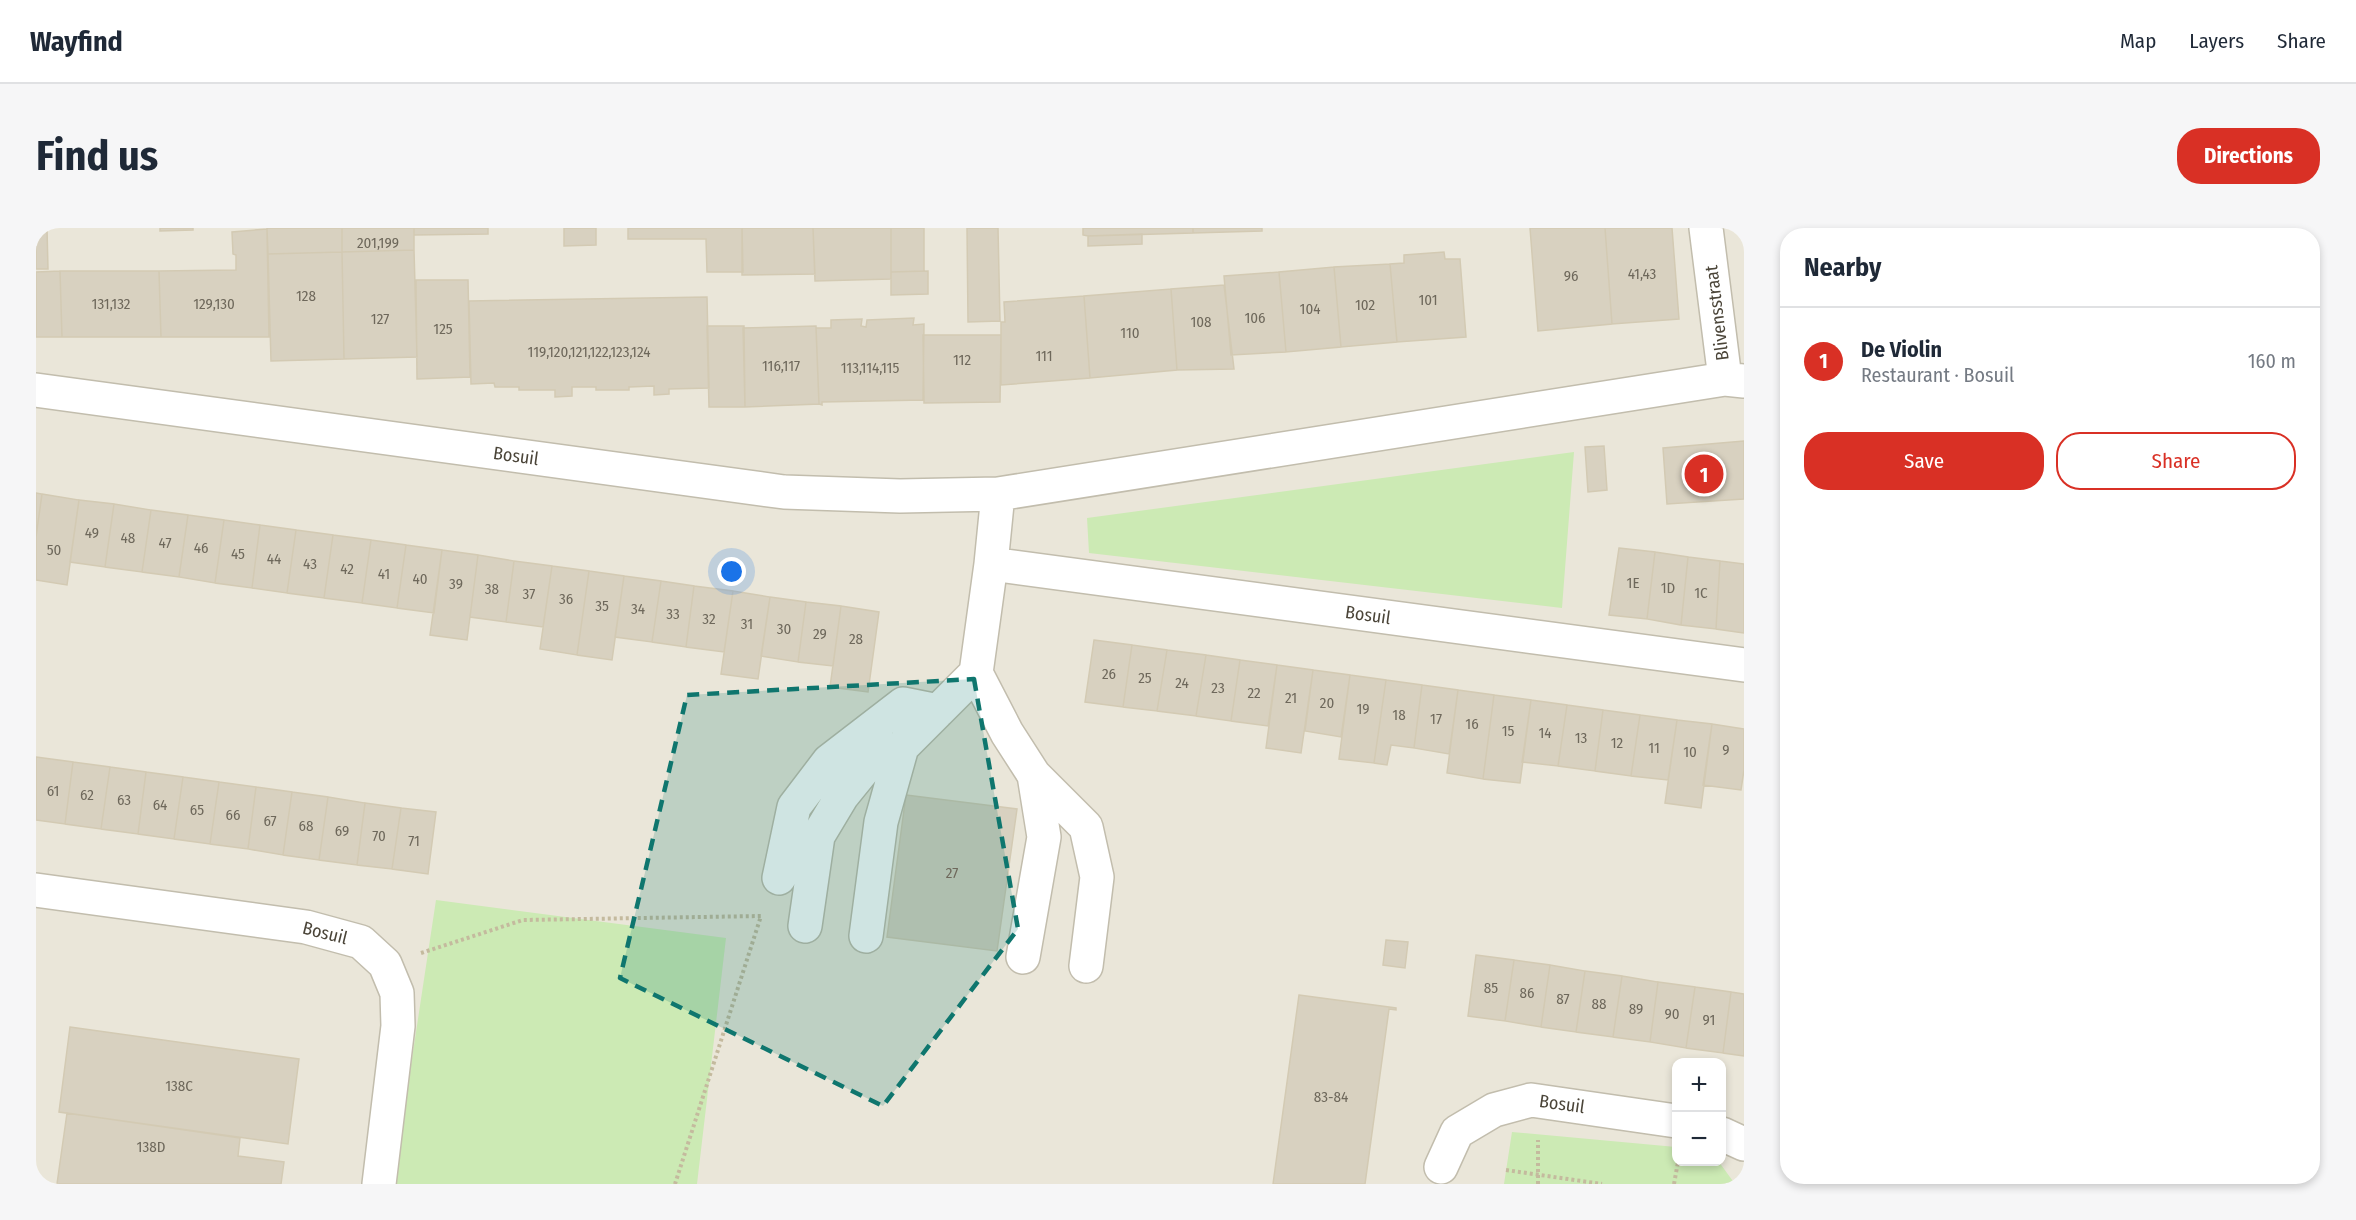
<!DOCTYPE html>
<meta charset="utf-8">
<style>
:root{--surface:#fff;--page:#f6f6f7;--text:#1f2937;--muted:#747a83;--line:#e0e1e3;--accent:#d93025}
body{margin:0;font-family:"Fira Sans Condensed",sans-serif;background:var(--page);color:var(--text)}
.controls{position:absolute;right:18px;bottom:18px;display:grid;overflow:hidden;border-radius:12px;box-shadow:0 3px 9px #0003}
.controls button{width:54px;height:54px;display:grid;place-items:center;padding:0;border:0;border-bottom:2px solid var(--line);background:var(--surface);color:var(--text);font:30px sans-serif}
.you{position:absolute;left:696px;top:344px;width:21px;height:21px;margin:-15px;border:4px solid #fff;border-radius:50%;background:#1a73e8;box-shadow:0 0 0 9px #1a73e833}
.badge{display:grid;place-items:center;width:39px;height:39px;border-radius:50%;background:var(--accent);color:#fff;font-size:20px;font-weight:700}
.pin{position:absolute;translate:-50% -50%;border:3px solid #fff;box-shadow:0 2px 6px #0006}
.list{margin:0;padding:0;list-style:none}
h2{display:flex;justify-content:space-between;align-items:center;height:78px;margin:0;padding:0 24px;font-size:26px}
h2 small{font-size:20px;font-weight:400;color:var(--muted)}
.list li{display:grid;grid-template-columns:39px 1fr auto;gap:18px;align-items:center;box-sizing:border-box;height:108px;padding:0 24px;border-top:2px solid var(--line)}
.list b{display:block;font-size:22px;white-space:nowrap}
.list p{margin:0;font-size:20px;white-space:nowrap;color:var(--muted)}
.list em{font-size:20px;font-style:normal;color:var(--muted)}
.actions{display:flex;gap:12px;padding:18px 24px}
.actions a{flex:1;padding:14px 0;border:2px solid var(--accent);border-radius:24px;text-align:center;font-size:21px;color:var(--accent)}
.actions .main{background:var(--accent);color:#fff}
.map{position:relative;flex:none;width:1708px;height:956px;overflow:hidden;border-radius:24px}
header{display:flex;align-items:center;gap:36px;box-sizing:border-box;height:84px;padding:0 30px;background:var(--surface);border-bottom:2px solid var(--line)}
header strong{font-size:28px}
nav{display:flex;gap:33px;margin-inline-start:auto;font-size:21px}
.intro{display:flex;align-items:center;justify-content:space-between;box-sizing:border-box;height:144px;padding:0 36px}
h1{margin:0;font-size:42px}
.button{padding:15px 27px;border-radius:24px;background:var(--accent);color:#fff;font-size:21px;font-weight:700}
main{display:flex;gap:36px;padding:0 36px}
aside{flex:1;background:var(--surface);border-radius:24px;box-shadow:0 3px 9px #0003}
.map>svg:first-child{display:block}
.residential{fill:#eae6d9;fill-rule:evenodd}
.green{fill:#cceab4}
.building{fill:#d8d1c0;stroke:#d3cab3;stroke-width:1.5}
.lines{fill:none;stroke-linecap:round;stroke-linejoin:round}
.minor-casing{stroke:#c2bdad;stroke-width:36}
.path{stroke:#c4ba9e;stroke-width:4;stroke-dasharray:3 3;stroke-linecap:butt}
.minor{stroke:#fff;stroke-width:33}
.marked{fill:#0f766e;fill-opacity:0.2;stroke:#0f766e;stroke-width:4.5;stroke-dasharray:12 8;stroke-linejoin:round}
.labels{text-anchor:middle;dominant-baseline:central;stroke-width:4.5;stroke-linejoin:round;paint-order:stroke}
.number-label{font-size:15px;fill:#6e685b}
.street-label{font-size:18px;fill:#4b4539;stroke:#fff}
</style>
<header>
<strong>Wayfind</strong>
<nav><a>Map</a><a>Layers</a><a>Share</a></nav>
</header>
<div class="intro"><h1>Find us</h1><a class="button">Directions</a></div>
<main>
<div class="map">
<svg width="1708" height="956" viewBox="0 0 1708 956">
<rect width="100%" height="100%" fill="#f6f4eb"/>
<path class="residential" d="M 0,0 L 1708,0 L 1708,956 L 0,956 ZM 1640,834 L 1686,834 L 1686,934 L 1640,934 Z"/>
<path class="green" d="M 1538,224 L 1526,380 L 1053,325 L 1051,290 Z
M 400,672 L 690,710 L 661,956 L 357,956 Z
M 1476,904 L 1640,919 L 1640,934 L 1683,934 L 1699,956 L 1468,956 Z"/>
<path class="building" d="M 0,0 L 11,0 L 12,41 L 0,41 Z
M 124,0 L 157,0 L 157,2 L 124,3 Z
M 231,0 L 306,0 L 306,24 L 232,26 Z
M 306,0 L 378,0 L 378,22 L 306,24 Z
M 378,0 L 452,0 L 452,6 L 378,7 Z
M 528,0 L 560,0 L 560,17 L 528,18 Z
M 592,0 L 706,0 L 707,44 L 671,44 L 670,11 L 592,11 Z
M 706,0 L 777,0 L 779,46 L 706,47 Z
M 777,0 L 855,0 L 855,51 L 779,53 Z
M 855,0 L 888,0 L 888,43 L 855,44 Z
M 931,0 L 962,0 L 964,93 L 932,94 Z
M 1047,0 L 1157,0 L 1157,5 L 1052,8 L 1047,7 Z
M 1157,0 L 1226,0 L 1226,3 L 1157,5 Z
M 1494,0 L 1569,0 L 1576,96 L 1502,103 Z
M 1569,0 L 1636,0 L 1643,91 L 1576,96 Z
M 231,1 L 233,109 L 125,109 L 123,43 L 200,42 L 200,27 L 197,26 L 196,4 Z
M 1106,6 L 1106,16 L 1052,18 L 1052,8 Z
M 378,22 L 381,129 L 308,131 L 306,24 Z
M 306,24 L 308,131 L 235,133 L 232,26 Z
M 1408,24 L 1409,31 L 1424,31 L 1430,109 L 1361,114 L 1354,36 L 1368,35 L 1368,27 Z
M 1354,36 L 1361,114 L 1305,119 L 1298,39 Z
M 1298,39 L 1305,119 L 1250,124 L 1243,44 Z
M 24,43 L 123,43 L 125,109 L 26,109 Z
M 24,43 L 26,109 L 0,109 L 0,44 Z
M 892,43 L 892,66 L 855,67 L 855,44 Z
M 1243,44 L 1250,124 L 1195,127 L 1188,48 Z
M 380,52 L 432,52 L 434,149 L 381,151 Z
M 1188,57 L 1198,141 L 1141,142 L 1135,61 Z
M 1135,61 L 1141,142 L 1054,150 L 1048,68 Z
M 1048,68 L 1054,150 L 965,157 L 965,94 L 969,94 L 968,74 Z
M 671,69 L 673,160 L 633,161 L 633,166 L 618,167 L 618,158 L 593,159 L 593,162 L 560,162 L 560,159 L 536,159 L 536,168 L 519,169 L 519,162 L 483,162 L 483,159 L 459,159 L 458,155 L 435,156 L 433,73 Z
M 878,90 L 877,97 L 888,96 L 887,172 L 786,174 L 786,177 L 783,176 L 780,100 L 795,100 L 795,92 L 826,91 L 825,98 L 830,99 L 831,92 Z
M 671,98 L 708,98 L 709,179 L 673,179 Z
M 780,98 L 783,176 L 709,179 L 707,100 Z
M 887,107 L 965,107 L 964,174 L 888,175 Z
M 1708,213 L 1708,271 L 1631,276 L 1627,220 Z
M 1568,218 L 1571,262 L 1552,264 L 1549,219 Z
M 0,265 L 6,266 L 0,309 Z
M 6,266 L 43,272 L 31,357 L 0,352 L 0,309 Z
M 43,272 L 78,276 L 69,339 L 34,334 Z
M 78,276 L 115,282 L 106,344 L 69,339 Z
M 115,282 L 152,287 L 143,349 L 106,344 Z
M 152,287 L 188,292 L 179,355 L 143,349 Z
M 188,292 L 224,297 L 216,360 L 179,355 Z
M 224,297 L 260,302 L 251,365 L 216,360 Z
M 260,302 L 297,307 L 288,370 L 251,365 Z
M 297,307 L 335,312 L 326,375 L 288,370 Z
M 335,312 L 370,317 L 361,380 L 326,375 Z
M 370,317 L 406,322 L 398,385 L 361,380 Z
M 1583,320 L 1619,324 L 1611,391 L 1573,387 Z
M 406,322 L 442,327 L 431,412 L 394,407 Z
M 1619,324 L 1652,329 L 1645,397 L 1611,391 Z
M 442,327 L 478,333 L 470,394 L 434,389 Z
M 1652,329 L 1684,333 L 1680,401 L 1645,397 Z
M 478,333 L 516,338 L 507,399 L 470,394 Z
M 1684,333 L 1708,336 L 1708,405 L 1680,401 Z
M 516,338 L 553,343 L 541,427 L 504,421 Z
M 553,343 L 588,348 L 576,432 L 541,427 Z
M 588,348 L 625,353 L 616,414 L 579,409 Z
M 625,353 L 658,358 L 650,419 L 616,414 Z
M 658,358 L 697,363 L 688,424 L 650,419 Z
M 697,363 L 734,369 L 722,451 L 685,446 Z
M 734,369 L 770,374 L 762,434 L 725,428 Z
M 770,374 L 805,378 L 797,438 L 762,434 Z
M 805,378 L 843,384 L 832,464 L 794,459 Z
M 1058,412 L 1096,417 L 1087,479 L 1049,474 Z
M 1096,417 L 1131,422 L 1121,483 L 1087,479 Z
M 1131,422 L 1170,427 L 1160,488 L 1121,483 Z
M 1170,427 L 1204,432 L 1195,493 L 1160,488 Z
M 1204,432 L 1241,437 L 1232,498 L 1195,493 Z
M 1241,437 L 1277,442 L 1265,525 L 1230,520 Z
M 1277,442 L 1314,447 L 1305,509 L 1269,503 Z
M 1314,447 L 1350,452 L 1338,535 L 1303,531 Z
M 1350,452 L 1386,457 L 1378,520 L 1355,517 L 1351,537 L 1338,535 Z
M 1386,457 L 1422,462 L 1413,526 L 1378,520 Z
M 1422,462 L 1458,467 L 1447,551 L 1411,545 Z
M 1458,467 L 1495,472 L 1484,555 L 1447,551 Z
M 1495,472 L 1531,477 L 1522,538 L 1486,534 Z
M 1531,477 L 1567,482 L 1559,543 L 1522,538 Z
M 1567,482 L 1604,487 L 1595,548 L 1559,543 Z
M 1604,487 L 1641,492 L 1632,552 L 1595,548 Z
M 1641,492 L 1676,496 L 1665,580 L 1629,575 Z
M 1676,496 L 1708,501 L 1708,542 L 1705,562 L 1667,557 Z
M 0,529 L 37,534 L 29,596 L 0,592 Z
M 37,534 L 74,539 L 65,601 L 29,596 Z
M 74,539 L 110,544 L 102,606 L 65,601 Z
M 110,544 L 147,549 L 138,611 L 102,606 Z
M 147,549 L 183,554 L 174,616 L 138,611 Z
M 183,554 L 220,559 L 212,621 L 174,616 Z
M 220,559 L 256,564 L 247,627 L 212,621 Z
M 256,564 L 292,569 L 283,632 L 247,627 Z
M 870,567 L 981,581 L 961,723 L 851,709 Z
M 292,569 L 329,575 L 321,637 L 283,632 Z
M 329,575 L 365,580 L 356,641 L 321,637 Z
M 365,580 L 400,584 L 392,646 L 356,641 Z
M 1350,712 L 1372,714 L 1369,740 L 1347,737 Z
M 1440,727 L 1478,732 L 1469,793 L 1432,788 Z
M 1478,732 L 1514,737 L 1505,799 L 1469,793 Z
M 1514,737 L 1549,743 L 1540,804 L 1505,799 Z
M 1549,743 L 1586,748 L 1577,809 L 1540,804 Z
M 1586,748 L 1622,754 L 1614,814 L 1577,809 Z
M 1622,754 L 1659,759 L 1650,820 L 1614,814 Z
M 1659,759 L 1695,764 L 1687,825 L 1650,820 Z
M 1695,764 L 1708,766 L 1708,828 L 1687,825 Z
M 1263,767 L 1360,780 L 1360,782 L 1353,781 L 1329,956 L 1237,956 Z
M 34,799 L 263,831 L 252,916 L 23,884 Z
M 31,885 L 204,910 L 202,928 L 248,934 L 245,956 L 21,956 Z"/>
<g class="lines">
<g class="minor-casing">
<path id="minor" d="M 1670,0 L 1689,151
M 0,162 L 748,264 L 864,268 L 962,266 L 1689,151 L 1708,153
M 962,266 L 955,336 L 1708,437
M 940,445 L 971,505 L 998,547 L 1050,599 L 1061,649 L 1050,738
M 940,445 L 955,336
M 743,650 L 758,579 L 793,533 L 867,476 L 902,483
M 0,662 L 270,699 L 325,714 L 349,736 L 361,765 L 362,798 L 343,956
M 769,698 L 782,608 L 806,568 L 836,531 L 866,519 L 940,445
M 830,708 L 845,594 L 866,519
M 987,729 L 1008,609 L 998,547
M 1686,906 L 1708,916
M 1405,939 L 1421,904 L 1458,882 L 1495,872 L 1640,893"/>
</g>
<path class="path" d="M 385,725 L 487,692 L 725,688 L 639,956
M 1470,942 L 1566,956
M 1502,956 L 1502,912
M 1638,956 L 1642,934"/>
<use href="#minor" class="minor"/>
</g>
<path class="marked" d="M 938,451 L 982,701 L 847,878 L 584,750 L 651,467 Z"/>
<g class="labels">
<g class="number-label">
<text x="342" y="15">201,199</text>
<text x="1606" y="46">41,43</text>
<text x="1535" y="48">96</text>
<text x="270" y="68">128</text>
<text x="1392" y="72">101</text>
<text x="75" y="76">131,132</text>
<text x="178" y="76">129,130</text>
<text x="1329" y="77">102</text>
<text x="1274" y="81">104</text>
<text x="1219" y="90">106</text>
<text x="344" y="91">127</text>
<text x="1165" y="94">108</text>
<text x="407" y="101">125</text>
<text x="1094" y="105">110</text>
<text x="553" y="124">119,120,121,122,123,124</text>
<text x="1008" y="128">111</text>
<text x="926" y="132">112</text>
<text x="745" y="138">116,117</text>
<text x="834" y="140">113,114,115</text>
<text x="56" y="305">49</text>
<text x="92" y="310">48</text>
<text x="129" y="315">47</text>
<text x="165" y="320">46</text>
<text x="18" y="322">50</text>
<text x="202" y="326">45</text>
<text x="238" y="331">44</text>
<text x="274" y="336">43</text>
<text x="311" y="341">42</text>
<text x="348" y="346">41</text>
<text x="384" y="351">40</text>
<text x="1597" y="355">1E</text>
<text x="420" y="356">39</text>
<text x="1632" y="360">1D</text>
<text x="456" y="361">38</text>
<text x="1665" y="365">1C</text>
<text x="493" y="366">37</text>
<text x="530" y="371">36</text>
<text x="566" y="378">35</text>
<text x="602" y="381">34</text>
<text x="637" y="386">33</text>
<text x="673" y="391">32</text>
<text x="711" y="396">31</text>
<text x="748" y="401">30</text>
<text x="784" y="406">29</text>
<text x="820" y="411">28</text>
<text x="1073" y="446">26</text>
<text x="1109" y="450">25</text>
<text x="1146" y="455">24</text>
<text x="1182" y="460">23</text>
<text x="1218" y="465">22</text>
<text x="1255" y="470">21</text>
<text x="1291" y="475">20</text>
<text x="1327" y="481">19</text>
<text x="1363" y="487">18</text>
<text x="1400" y="491">17</text>
<text x="1436" y="496">16</text>
<text x="1472" y="503">15</text>
<text x="1509" y="505">14</text>
<text x="1545" y="510">13</text>
<text x="1581" y="515">12</text>
<text x="1618" y="520">11</text>
<text x="1690" y="522">9</text>
<text x="1654" y="524">10</text>
<text x="17" y="563">61</text>
<text x="51" y="567">62</text>
<text x="88" y="572">63</text>
<text x="124" y="577">64</text>
<text x="161" y="582">65</text>
<text x="197" y="587">66</text>
<text x="234" y="593">67</text>
<text x="270" y="598">68</text>
<text x="306" y="603">69</text>
<text x="343" y="608">70</text>
<text x="378" y="613">71</text>
<text x="916" y="645">27</text>
<text x="1455" y="760">85</text>
<text x="1491" y="765">86</text>
<text x="1527" y="771">87</text>
<text x="1563" y="776">88</text>
<text x="1600" y="781">89</text>
<text x="1636" y="786">90</text>
<text x="1673" y="792">91</text>
<text x="143" y="858">138C</text>
<text x="1295" y="869">83-84</text>
<text x="115" y="919">138D</text>
</g>
<g class="street-label">
<text transform="translate(1681 85) rotate(-97)">Blivensstraat</text>
<text transform="translate(480 228) rotate(8)">Bosuil</text>
<text transform="translate(1332 387) rotate(8)">Bosuil</text>
<text transform="translate(289 705) rotate(14)">Bosuil</text>
<text transform="translate(1526 876) rotate(8)">Bosuil</text>
</g>
</g>
</svg>
<div class="controls">
<button>+</button>
<button>−</button>
</div>
<div class="you"></div>
<div class="pin badge" style="left:1668px;top:246px">1</div>
</div>
<aside>
<h2>Nearby<small></small></h2>
<ul class="list">
<li><span class="badge">1</span><div><b>De Violin</b><p>Restaurant · Bosuil</p></div><em>160 m</em></li>
</ul>
<div class="actions"><a class="main">Save</a><a>Share</a></div>
</aside>
</main>
